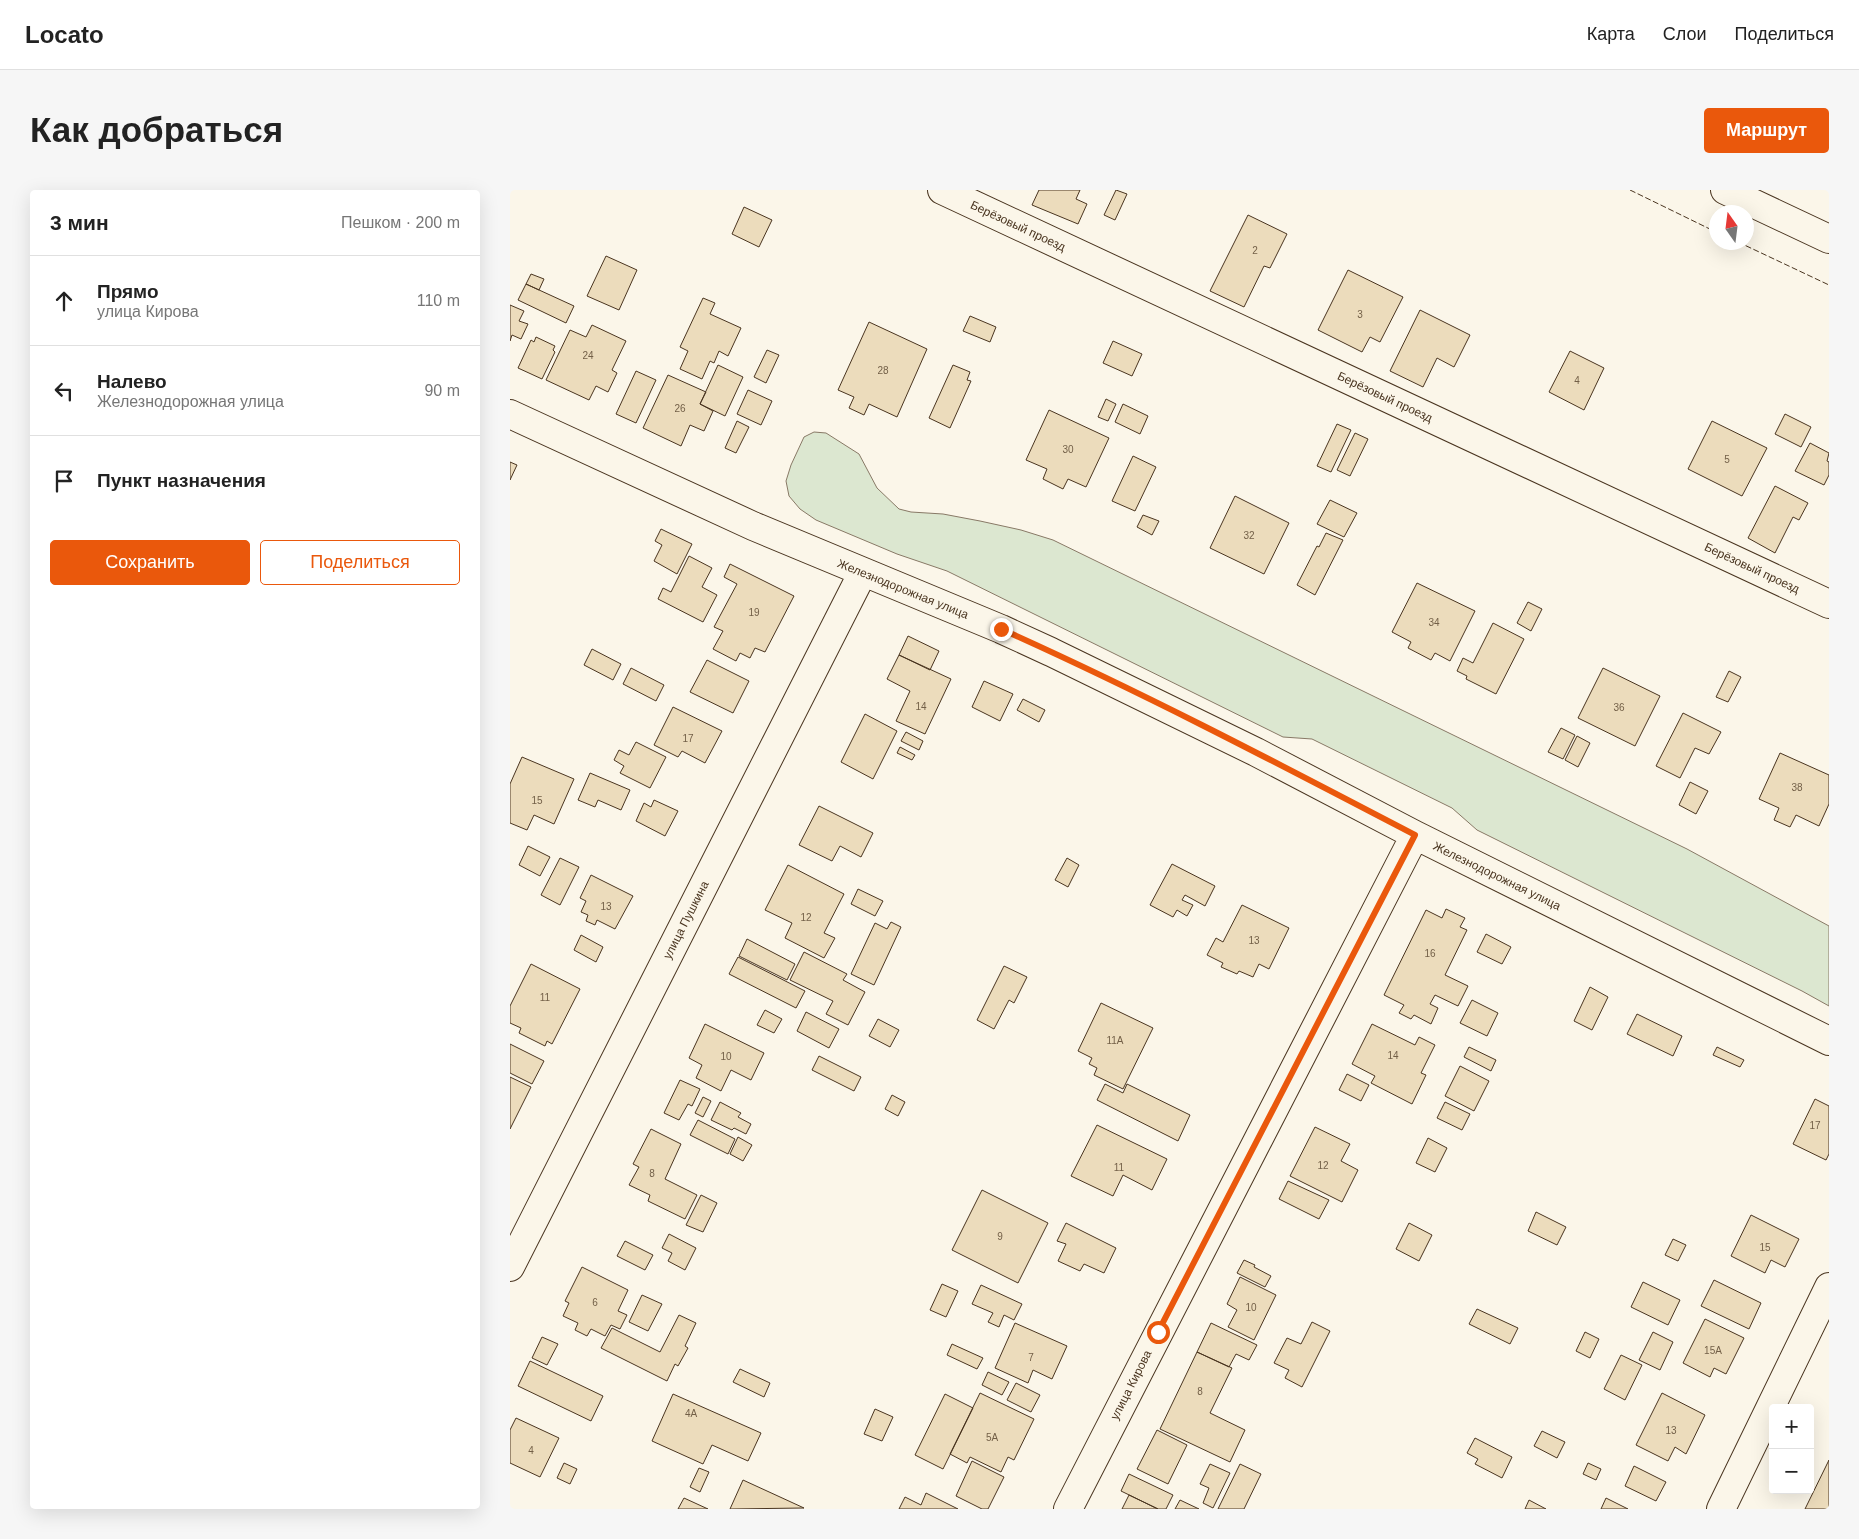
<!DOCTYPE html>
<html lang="ru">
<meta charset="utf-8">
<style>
:root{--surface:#fff;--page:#f6f6f6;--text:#222;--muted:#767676;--line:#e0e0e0;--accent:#ea580c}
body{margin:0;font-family:Helvetica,sans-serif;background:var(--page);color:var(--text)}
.controls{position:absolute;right:15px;bottom:15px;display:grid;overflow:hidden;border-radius:5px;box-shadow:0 5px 20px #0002}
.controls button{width:45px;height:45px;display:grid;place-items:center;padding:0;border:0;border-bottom:1px solid var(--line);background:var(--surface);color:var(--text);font:25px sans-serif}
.compass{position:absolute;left:1199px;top:15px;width:45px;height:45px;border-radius:50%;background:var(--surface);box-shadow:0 5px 20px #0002;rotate:346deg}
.stop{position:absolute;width:15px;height:15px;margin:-11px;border:4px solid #ea580c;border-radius:50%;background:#fff}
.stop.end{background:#ea580c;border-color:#fff;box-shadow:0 1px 5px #0008}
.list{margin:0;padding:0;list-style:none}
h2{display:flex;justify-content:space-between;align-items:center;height:65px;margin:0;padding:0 20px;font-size:21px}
h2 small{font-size:16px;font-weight:400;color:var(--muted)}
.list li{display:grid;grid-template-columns:32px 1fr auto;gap:15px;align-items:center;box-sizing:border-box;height:90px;padding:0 20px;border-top:1px solid var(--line)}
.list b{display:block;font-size:19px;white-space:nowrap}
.list p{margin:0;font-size:16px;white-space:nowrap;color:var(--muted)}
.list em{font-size:16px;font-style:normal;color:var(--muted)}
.actions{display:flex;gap:10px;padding:15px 20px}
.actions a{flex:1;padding:11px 0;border:1px solid var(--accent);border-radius:5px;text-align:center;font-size:18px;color:var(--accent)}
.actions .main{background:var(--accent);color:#fff}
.icon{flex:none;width:28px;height:28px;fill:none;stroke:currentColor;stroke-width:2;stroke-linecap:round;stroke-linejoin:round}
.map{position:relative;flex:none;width:1319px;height:1319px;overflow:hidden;border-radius:5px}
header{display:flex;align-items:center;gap:30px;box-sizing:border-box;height:70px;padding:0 25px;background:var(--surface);border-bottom:1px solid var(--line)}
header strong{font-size:24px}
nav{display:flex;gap:28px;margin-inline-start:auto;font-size:18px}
.intro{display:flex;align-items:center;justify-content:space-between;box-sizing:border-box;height:120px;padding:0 30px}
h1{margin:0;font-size:35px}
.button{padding:12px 22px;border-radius:5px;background:var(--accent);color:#fff;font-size:18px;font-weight:700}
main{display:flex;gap:30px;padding:0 30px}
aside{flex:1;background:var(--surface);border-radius:5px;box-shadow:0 5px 20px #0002}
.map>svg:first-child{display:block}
.green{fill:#dce7d0;stroke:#887966}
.building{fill:#ecdcbc;stroke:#4a3520}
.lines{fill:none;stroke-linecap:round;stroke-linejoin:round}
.minor-casing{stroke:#4a3520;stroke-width:30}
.minor{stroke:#fbf6e9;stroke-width:28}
.fence{stroke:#4a3520;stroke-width:1;stroke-dasharray:6 2.5;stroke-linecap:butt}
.route{stroke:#ea580c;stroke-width:6}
.labels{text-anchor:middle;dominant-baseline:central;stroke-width:4;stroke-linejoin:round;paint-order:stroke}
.number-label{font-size:10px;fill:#725f47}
.street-label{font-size:12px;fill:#4a3520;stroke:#fbf6e9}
</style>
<header>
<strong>Locato</strong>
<nav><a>Карта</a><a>Слои</a><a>Поделиться</a></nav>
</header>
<div class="intro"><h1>Как добраться</h1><a class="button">Маршрут</a></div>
<main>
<aside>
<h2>3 мин<small>Пешком · 200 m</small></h2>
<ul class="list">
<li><svg class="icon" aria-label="ahead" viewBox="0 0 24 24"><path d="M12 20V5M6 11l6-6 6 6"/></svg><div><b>Прямо</b><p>улица Кирова</p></div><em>110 m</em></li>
<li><svg class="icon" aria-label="left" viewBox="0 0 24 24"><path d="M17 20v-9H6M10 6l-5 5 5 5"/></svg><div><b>Налево</b><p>Железнодорожная улица</p></div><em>90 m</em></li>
<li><svg class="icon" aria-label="arrive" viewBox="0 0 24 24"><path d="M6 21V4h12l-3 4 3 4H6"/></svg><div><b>Пункт назначения</b></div></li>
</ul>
<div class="actions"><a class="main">Сохранить</a><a>Поделиться</a></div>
</aside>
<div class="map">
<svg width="1319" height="1319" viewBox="0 0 1319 1319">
<rect width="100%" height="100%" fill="#fbf6e9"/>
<path class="green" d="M 304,242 L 316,243 L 349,264 L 367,298 L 389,319 L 401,322 L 433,324 L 470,331 L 511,340 L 543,350 L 1177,659 L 1319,736 L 1319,816 L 1292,801 L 967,640 L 942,618 L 802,549 L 773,547 L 437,381 L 387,364 L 306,330 L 290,319 L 279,306 L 276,291 L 281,275 L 294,247 Z"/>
<path class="building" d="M 529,0 L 570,0 L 566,9 L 577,14 L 568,34 L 522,15 Z
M 606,0 L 617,4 L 605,30 L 594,25 Z
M 234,17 L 262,30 L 249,57 L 222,44 Z
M 738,25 L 777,44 L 760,78 L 754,76 L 734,117 L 700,101 Z
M 96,66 L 127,80 L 109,120 L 77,106 Z
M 838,80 L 893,107 L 870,152 L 860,147 L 852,162 L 808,140 Z
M 21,84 L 34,89 L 29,100 L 16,94 Z
M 16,94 L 64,116 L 56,133 L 8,110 Z
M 193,108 L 205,113 L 200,124 L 231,138 L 218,166 L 209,161 L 204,173 L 200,171 L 192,189 L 170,179 L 178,161 L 170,157 Z
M 0,115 L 14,121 L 9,131 L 18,134 L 11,149 L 2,145 L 0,151 Z
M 910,120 L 960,145 L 944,177 L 927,168 L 913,197 L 880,181 Z
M 460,126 L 486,137 L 480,152 L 453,141 Z
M 359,132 L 417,159 L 387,227 L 359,214 L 354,225 L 339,218 L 344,207 L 328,200 Z
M 82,135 L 116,151 L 102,180 L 107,183 L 98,202 L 86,196 L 79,210 L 36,190 L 60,140 L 76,147 Z
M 26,147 L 45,156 L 43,160 L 45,162 L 32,189 L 8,178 L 21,150 L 24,152 Z
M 603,151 L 632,164 L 622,186 L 593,173 Z
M 257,160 L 269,165 L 256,193 L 244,187 Z
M 1060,161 L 1094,178 L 1074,220 L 1039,202 Z
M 208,175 L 233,187 L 215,226 L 190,214 Z
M 443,175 L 460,182 L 457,190 L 461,191 L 440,238 L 419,228 Z
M 126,181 L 146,190 L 126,233 L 106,224 Z
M 158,185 L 196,202 L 190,214 L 203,221 L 194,241 L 180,235 L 171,256 L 133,238 Z
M 238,200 L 262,211 L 251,235 L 227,224 Z
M 596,209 L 606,214 L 598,231 L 588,227 Z
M 613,214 L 638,226 L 630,244 L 605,232 Z
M 539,220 L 599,248 L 576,297 L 558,289 L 553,299 L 533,289 L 537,279 L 516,270 Z
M 1275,224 L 1301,237 L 1291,257 L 1265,244 Z
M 227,231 L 239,237 L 226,263 L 215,258 Z
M 1202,231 L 1257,258 L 1232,306 L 1178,279 Z
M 827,234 L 841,240 L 821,282 L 807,276 Z
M 845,243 L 858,249 L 840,286 L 827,280 Z
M 1300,253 L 1319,263 L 1317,271 L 1319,272 L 1319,285 L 1314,295 L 1285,281 Z
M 623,266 L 646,277 L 625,321 L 602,311 Z
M 0,272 L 7,275 L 0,290 Z
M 1265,296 L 1298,313 L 1289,330 L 1283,327 L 1265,363 L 1238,348 Z
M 725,306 L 779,333 L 754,384 L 700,358 Z
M 820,310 L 847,323 L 834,347 L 807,334 Z
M 633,325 L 649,331 L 642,345 L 627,337 Z
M 151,339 L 182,354 L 167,384 L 144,371 L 152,355 L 145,351 Z
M 816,343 L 833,350 L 805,405 L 787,395 L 807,356 L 809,357 Z
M 179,366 L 202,378 L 192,397 L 207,405 L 193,432 L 148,409 L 153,398 L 161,402 Z
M 220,374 L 284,406 L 255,462 L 245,458 L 240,468 L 230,463 L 226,471 L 203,459 L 213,441 L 204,437 L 227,394 L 214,387 Z
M 907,393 L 965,421 L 940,471 L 925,463 L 921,470 L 898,458 L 901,452 L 882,442 Z
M 1018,412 L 1032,419 L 1021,441 L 1007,433 Z
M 983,433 L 1014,449 L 986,504 L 956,489 L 957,486 L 947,481 L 953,468 L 963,473 Z
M 398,446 L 429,461 L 420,480 L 389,465 Z
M 82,459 L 111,474 L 103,490 L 74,475 Z
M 389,465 L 441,489 L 415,544 L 386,531 L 400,501 L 377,489 Z
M 197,470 L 239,491 L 223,523 L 180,502 Z
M 121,478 L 154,495 L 146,511 L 113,494 Z
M 1093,478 L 1150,506 L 1125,556 L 1068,528 Z
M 1219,481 L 1231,487 L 1218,512 L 1206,507 Z
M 474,491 L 503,504 L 490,531 L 462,517 Z
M 513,509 L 535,520 L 529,532 L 507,520 Z
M 163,517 L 212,541 L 195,573 L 172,561 L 168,567 L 144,555 Z
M 1173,523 L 1211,542 L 1199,564 L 1185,558 L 1170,588 L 1146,576 Z
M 355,524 L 387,541 L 363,589 L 331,572 Z
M 1051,538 L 1065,545 L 1053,569 L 1038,562 Z
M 396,542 L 413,551 L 409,560 L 391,551 Z
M 1067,546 L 1080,553 L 1068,577 L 1055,570 Z
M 126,552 L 156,567 L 140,598 L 110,583 L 114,576 L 104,570 L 109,560 L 119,565 Z
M 390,557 L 405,565 L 402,570 L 387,563 Z
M 1270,563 L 1319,585 L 1319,614 L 1309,636 L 1286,625 L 1280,637 L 1264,630 L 1269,618 L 1249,609 Z
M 12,567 L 64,589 L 44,634 L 24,625 L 17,640 L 0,633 L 0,594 Z
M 80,583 L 120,600 L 111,620 L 88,610 L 85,617 L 68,610 Z
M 1180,592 L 1198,601 L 1186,624 L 1169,615 Z
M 144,610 L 168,621 L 155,646 L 126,631 L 134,613 L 141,617 Z
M 309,616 L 363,643 L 351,667 L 330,656 L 322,671 L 289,655 Z
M 18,656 L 40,667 L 30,686 L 9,675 Z
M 50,668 L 69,677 L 50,715 L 31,705 Z
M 557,668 L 569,675 L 558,697 L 545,690 Z
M 662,674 L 705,696 L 695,716 L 675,705 L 672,710 L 683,715 L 677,726 L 667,720 L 663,727 L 640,715 Z
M 278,675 L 334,704 L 314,743 L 325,748 L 314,768 L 275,748 L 282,733 L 255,720 Z
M 81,685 L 123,706 L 105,739 L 87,730 L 85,735 L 76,731 L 78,725 L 71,722 L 76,711 L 70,708 Z
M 348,699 L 373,711 L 365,726 L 341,714 Z
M 732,715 L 779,738 L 759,779 L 749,774 L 743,787 L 729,781 L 727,784 L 711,777 L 713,773 L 697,765 L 706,748 L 713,752 Z
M 936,719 L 955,728 L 950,737 L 957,740 L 935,785 L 958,796 L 948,816 L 925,805 L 920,814 L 928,818 L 921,834 L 904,825 L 901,829 L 889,823 L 894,815 L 874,805 L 916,720 L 932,728 Z
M 381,732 L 391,737 L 364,795 L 341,784 L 365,733 L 377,739 Z
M 976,744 L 1001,757 L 992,774 L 967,762 Z
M 71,745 L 93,757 L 86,772 L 64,760 Z
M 237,749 L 285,774 L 277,790 L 229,766 Z
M 294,762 L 337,784 L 333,790 L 355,802 L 338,835 L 316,824 L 323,811 L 280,790 Z
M 228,767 L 295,801 L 286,818 L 219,784 Z
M 21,774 L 70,799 L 42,854 L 37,851 L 35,856 L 9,843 L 11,838 L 0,833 L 0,816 Z
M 494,776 L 517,787 L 504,813 L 499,810 L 484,839 L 467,830 Z
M 1080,797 L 1098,807 L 1082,840 L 1064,831 Z
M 962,810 L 988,823 L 977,846 L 950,833 Z
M 591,813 L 643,838 L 613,899 L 584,885 L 587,878 L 579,874 L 582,868 L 568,861 Z
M 255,820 L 272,829 L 264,843 L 247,835 Z
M 296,822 L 329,839 L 319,858 L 287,841 Z
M 1127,824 L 1172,846 L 1163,866 L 1117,844 Z
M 368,829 L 389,840 L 380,857 L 359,846 Z
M 195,834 L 254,863 L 241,890 L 221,880 L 211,901 L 186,888 L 192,875 L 179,868 Z
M 862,834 L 905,855 L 909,847 L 925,855 L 911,883 L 916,885 L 902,914 L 861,893 L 865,886 L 842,874 Z
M 0,854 L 34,871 L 22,894 L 0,883 Z
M 959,857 L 986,870 L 981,881 L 954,867 Z
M 1207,857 L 1234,870 L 1230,877 L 1203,865 Z
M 309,866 L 351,887 L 344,901 L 302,880 Z
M 950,876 L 979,891 L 964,921 L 935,906 Z
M 837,884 L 859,895 L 851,911 L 829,900 Z
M 0,887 L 21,897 L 0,939 Z
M 170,890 L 190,899 L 182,916 L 178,914 L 169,930 L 154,923 Z
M 595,894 L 613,903 L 617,894 L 680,925 L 668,951 L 587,910 Z
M 382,905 L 395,912 L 388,926 L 375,919 Z
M 193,907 L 201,911 L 193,927 L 185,923 Z
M 1305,909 L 1319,916 L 1319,964 L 1316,970 L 1283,954 Z
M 210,912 L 231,923 L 228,927 L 241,934 L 236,944 L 224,938 L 222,940 L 201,930 Z
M 935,912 L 960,924 L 952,940 L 927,928 Z
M 188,930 L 225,949 L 218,964 L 180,945 Z
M 587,935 L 657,969 L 642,1000 L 613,985 L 603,1006 L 561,986 Z
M 805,937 L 840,954 L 831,971 L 848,980 L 832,1012 L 780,986 Z
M 141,939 L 171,954 L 155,989 L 187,1005 L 175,1029 L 138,1011 L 140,1005 L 119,995 L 129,977 L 123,974 Z
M 228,947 L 242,955 L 233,971 L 220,964 Z
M 918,948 L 937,958 L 925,982 L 906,973 Z
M 778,991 L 819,1010 L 809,1029 L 769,1009 Z
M 472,1000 L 538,1033 L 508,1093 L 442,1060 Z
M 191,1005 L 207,1013 L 193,1042 L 176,1035 Z
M 1026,1022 L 1056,1037 L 1047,1055 L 1018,1041 Z
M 1241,1025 L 1289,1049 L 1275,1077 L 1261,1070 L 1255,1083 L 1221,1066 Z
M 556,1033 L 606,1058 L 594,1083 L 574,1074 L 570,1081 L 548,1071 L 556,1054 L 547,1051 Z
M 899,1033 L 922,1045 L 909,1071 L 886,1059 Z
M 159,1044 L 186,1058 L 175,1080 L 158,1071 L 162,1063 L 152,1058 Z
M 1163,1049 L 1176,1055 L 1168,1071 L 1155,1065 Z
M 115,1051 L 143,1065 L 135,1080 L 107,1066 Z
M 734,1070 L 745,1075 L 744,1077 L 761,1086 L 755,1097 L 727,1083 Z
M 72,1077 L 118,1100 L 108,1121 L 117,1125 L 110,1139 L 101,1135 L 95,1146 L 81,1139 L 77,1146 L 65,1140 L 68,1133 L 53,1126 L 59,1113 L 55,1111 Z
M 730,1087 L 766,1105 L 744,1150 L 718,1137 L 727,1120 L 717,1114 Z
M 1204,1090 L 1251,1113 L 1239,1139 L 1191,1116 Z
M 1133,1092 L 1170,1110 L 1158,1135 L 1121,1117 Z
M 432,1094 L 448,1101 L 436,1127 L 420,1120 Z
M 471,1095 L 512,1114 L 504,1130 L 494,1125 L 489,1137 L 478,1132 L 483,1123 L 462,1114 Z
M 132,1105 L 152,1114 L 138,1141 L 119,1132 Z
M 967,1119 L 1008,1138 L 1000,1154 L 959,1134 Z
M 169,1125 L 186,1133 L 175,1156 L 178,1158 L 168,1176 L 165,1174 L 157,1191 L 91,1158 L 102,1138 L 150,1162 Z
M 1195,1129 L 1234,1148 L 1216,1184 L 1204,1178 L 1200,1187 L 1173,1173 Z
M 802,1132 L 820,1141 L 792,1197 L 775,1188 L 779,1180 L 764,1173 L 777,1148 L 791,1154 Z
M 505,1133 L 557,1156 L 542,1189 L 523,1180 L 518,1193 L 485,1178 Z
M 701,1133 L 747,1155 L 739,1170 L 726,1164 L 719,1177 L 687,1162 Z
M 1075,1142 L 1089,1149 L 1080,1168 L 1066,1161 Z
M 1143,1142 L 1163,1152 L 1150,1180 L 1129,1170 Z
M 32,1147 L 48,1154 L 37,1175 L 22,1168 Z
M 442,1154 L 473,1168 L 467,1179 L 437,1165 Z
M 687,1162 L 722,1178 L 700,1223 L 735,1240 L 720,1272 L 650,1239 Z
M 1111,1165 L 1132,1175 L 1115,1210 L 1094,1199 Z
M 20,1171 L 93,1206 L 81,1231 L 8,1196 Z
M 230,1179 L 260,1193 L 254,1207 L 223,1192 Z
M 478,1182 L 499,1192 L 492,1205 L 472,1195 Z
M 506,1193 L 530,1205 L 521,1222 L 497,1210 Z
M 470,1203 L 524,1229 L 504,1270 L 498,1267 L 491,1282 L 460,1267 L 457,1273 L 440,1264 Z
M 1152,1203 L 1195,1225 L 1176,1264 L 1165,1257 L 1158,1271 L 1126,1255 Z
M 163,1204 L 251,1243 L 238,1271 L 202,1255 L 193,1274 L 142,1251 Z
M 435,1204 L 463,1218 L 433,1279 L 405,1265 Z
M 365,1219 L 383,1227 L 372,1251 L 354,1244 Z
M 6,1228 L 49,1248 L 30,1287 L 0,1273 L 0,1240 Z
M 647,1240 L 677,1255 L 658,1294 L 627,1279 Z
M 1032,1241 L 1055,1252 L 1047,1268 L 1024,1256 Z
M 965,1248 L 1002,1267 L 992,1288 L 965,1274 L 968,1269 L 957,1263 Z
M 1319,1270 L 1319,1319 L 1295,1319 Z
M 462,1271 L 494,1287 L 478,1319 L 472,1319 L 446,1306 Z
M 54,1273 L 67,1279 L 60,1294 L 47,1288 Z
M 1078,1273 L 1091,1279 L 1086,1290 L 1073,1284 Z
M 700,1274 L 720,1283 L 703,1318 L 693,1313 L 699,1298 L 690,1294 Z
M 730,1274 L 751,1284 L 734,1319 L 708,1319 Z
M 1124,1276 L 1156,1292 L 1146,1311 L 1115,1296 Z
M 189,1278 L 199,1282 L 190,1302 L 180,1297 Z
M 619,1284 L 663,1305 L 656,1319 L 648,1319 L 611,1301 Z
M 233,1290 L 294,1318 L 220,1319 Z
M 416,1303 L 448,1319 L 389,1319 L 395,1307 L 411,1315 Z
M 619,1305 L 648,1319 L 612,1319 Z
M 174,1308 L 198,1319 L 168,1319 Z
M 1096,1308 L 1118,1319 L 1091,1319 Z
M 670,1310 L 689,1319 L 665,1319 Z
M 1019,1310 L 1036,1319 L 1015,1319 Z"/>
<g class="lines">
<g class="minor-casing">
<path id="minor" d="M 432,0 L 1319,414
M 1215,0 L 1319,49
M 0,224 L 243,336 L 491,439 L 541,462 L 746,562 L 905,645 L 1319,851
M 0,1077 L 353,382
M 558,1319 L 905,645
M 1211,1319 L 1319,1097"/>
</g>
<use href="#minor" class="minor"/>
<path class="fence" d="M 1120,0 L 1206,42
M 1228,52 L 1319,95"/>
</g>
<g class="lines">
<path class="route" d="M 491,439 C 632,502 769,574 905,645 L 648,1142"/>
</g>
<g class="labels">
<g class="number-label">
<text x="745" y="60">2</text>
<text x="850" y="124">3</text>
<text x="78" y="165">24</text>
<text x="373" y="180">28</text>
<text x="1067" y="190">4</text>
<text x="170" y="218">26</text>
<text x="558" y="259">30</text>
<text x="1217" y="269">5</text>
<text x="739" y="345">32</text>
<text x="244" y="422">19</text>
<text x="924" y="432">34</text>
<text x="411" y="516">14</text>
<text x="1109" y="517">36</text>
<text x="178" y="548">17</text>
<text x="1287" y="597">38</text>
<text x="27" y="610">15</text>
<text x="96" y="716">13</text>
<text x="296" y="727">12</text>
<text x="744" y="750">13</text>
<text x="920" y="763">16</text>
<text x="35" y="807">11</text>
<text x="605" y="850">11А</text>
<text x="883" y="865">14</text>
<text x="216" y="866">10</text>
<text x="1305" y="935">17</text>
<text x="813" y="975">12</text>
<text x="609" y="977">11</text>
<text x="142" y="983">8</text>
<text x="490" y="1046">9</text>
<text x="1255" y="1057">15</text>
<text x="85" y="1112">6</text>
<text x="741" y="1117">10</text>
<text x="1203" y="1160">15А</text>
<text x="521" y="1167">7</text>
<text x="690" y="1201">8</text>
<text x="181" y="1223">4А</text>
<text x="1161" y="1240">13</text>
<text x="482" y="1247">5А</text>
<text x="21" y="1260">4</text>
</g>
<g class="street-label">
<text transform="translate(508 36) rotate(25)">Берёзовый проезд</text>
<text transform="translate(875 207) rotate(25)">Берёзовый проезд</text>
<text transform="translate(1242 378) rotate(25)">Берёзовый проезд</text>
<text transform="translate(393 399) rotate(22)">Железнодорожная улица</text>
<text transform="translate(987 686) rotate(26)">Железнодорожная улица</text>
<text transform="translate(176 730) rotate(-63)">улица Пушкина</text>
<text transform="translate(621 1195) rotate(-63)">улица Кирова</text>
</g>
</g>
</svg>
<div class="controls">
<button>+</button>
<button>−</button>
</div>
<svg class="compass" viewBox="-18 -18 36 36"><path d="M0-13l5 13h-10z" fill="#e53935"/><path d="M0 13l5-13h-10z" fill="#767676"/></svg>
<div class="stop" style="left:648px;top:1142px"></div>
<div class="stop end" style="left:491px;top:439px"></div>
</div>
</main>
